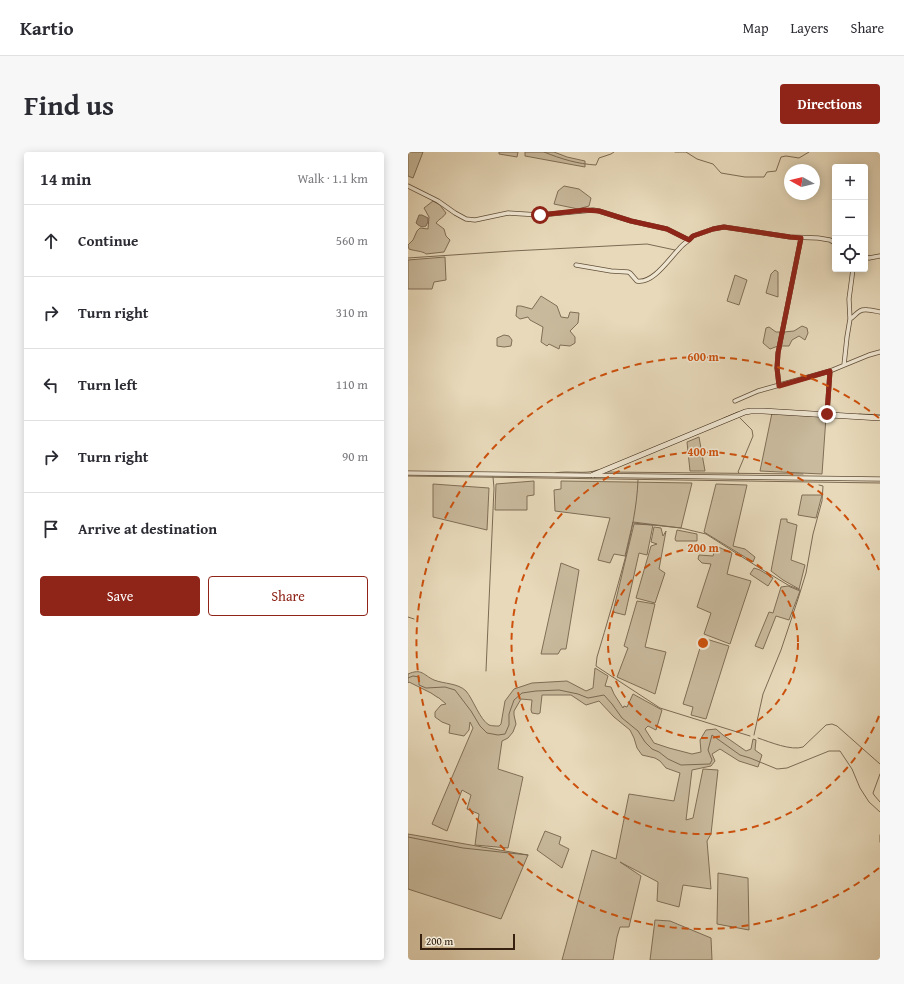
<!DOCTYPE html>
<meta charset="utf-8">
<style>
:root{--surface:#fff;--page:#f7f7f7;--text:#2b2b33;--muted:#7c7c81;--line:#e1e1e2;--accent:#8f2418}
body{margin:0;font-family:"Gentium Book Plus",serif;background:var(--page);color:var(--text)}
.controls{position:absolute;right:12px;top:12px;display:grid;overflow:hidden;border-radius:4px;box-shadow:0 2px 10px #0003}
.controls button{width:36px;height:36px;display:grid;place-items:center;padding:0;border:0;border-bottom:1px solid var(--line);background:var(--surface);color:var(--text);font:20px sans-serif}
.compass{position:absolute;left:376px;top:12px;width:36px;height:36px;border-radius:50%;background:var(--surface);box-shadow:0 2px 10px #0003;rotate:278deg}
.scale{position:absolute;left:12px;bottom:10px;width:95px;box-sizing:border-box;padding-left:4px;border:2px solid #362110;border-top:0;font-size:11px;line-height:14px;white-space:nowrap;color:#362110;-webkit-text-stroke:3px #efe6d2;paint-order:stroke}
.stop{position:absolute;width:12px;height:12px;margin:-9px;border:3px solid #8f2418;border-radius:50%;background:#fff}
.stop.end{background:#8f2418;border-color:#fff;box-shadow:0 1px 4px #0008}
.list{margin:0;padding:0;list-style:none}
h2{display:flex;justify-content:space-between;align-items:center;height:52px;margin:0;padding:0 16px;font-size:17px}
h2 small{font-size:13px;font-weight:400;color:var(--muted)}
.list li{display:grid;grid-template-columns:26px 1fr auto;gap:12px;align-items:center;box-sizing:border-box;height:72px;padding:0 16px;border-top:1px solid var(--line)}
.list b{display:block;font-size:15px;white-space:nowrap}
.list em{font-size:13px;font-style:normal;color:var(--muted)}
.actions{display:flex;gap:8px;padding:12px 16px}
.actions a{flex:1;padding:9px 0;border:1px solid var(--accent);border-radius:4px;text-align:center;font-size:14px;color:var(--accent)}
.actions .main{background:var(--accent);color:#fff}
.icon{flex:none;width:22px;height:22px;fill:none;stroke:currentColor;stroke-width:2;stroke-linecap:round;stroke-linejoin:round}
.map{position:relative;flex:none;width:472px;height:808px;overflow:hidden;border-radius:4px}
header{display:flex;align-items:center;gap:24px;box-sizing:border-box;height:56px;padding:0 20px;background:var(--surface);border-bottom:1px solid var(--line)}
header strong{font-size:19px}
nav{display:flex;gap:22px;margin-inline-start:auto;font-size:14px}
.intro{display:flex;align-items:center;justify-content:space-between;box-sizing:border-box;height:96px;padding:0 24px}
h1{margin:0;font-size:28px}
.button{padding:10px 18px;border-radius:4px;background:var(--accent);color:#fff;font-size:14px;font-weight:700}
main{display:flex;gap:24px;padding:0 24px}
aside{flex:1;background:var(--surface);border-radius:4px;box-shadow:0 2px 10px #0003}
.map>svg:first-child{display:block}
.green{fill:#c9ba9d;stroke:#806e56}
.water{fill:#ab9a80;stroke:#7c6a53}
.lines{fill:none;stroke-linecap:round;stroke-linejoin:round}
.stream{stroke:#7c6a53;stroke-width:1}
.street-casing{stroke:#624f3a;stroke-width:5}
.secondary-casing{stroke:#362110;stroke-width:6}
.street{stroke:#efe6d2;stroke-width:3.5}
.secondary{stroke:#efe6d2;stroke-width:5}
.route{stroke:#8f2418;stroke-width:5}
.ring{fill:none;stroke:#cd510d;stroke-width:2;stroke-dasharray:7 5}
.centre{fill:#cd510d;stroke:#efe6d2;stroke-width:2}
.ring-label{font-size:12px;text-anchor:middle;font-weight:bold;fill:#cd510d;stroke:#efe6d2;stroke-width:3;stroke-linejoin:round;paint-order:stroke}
</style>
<header>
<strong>Kartio</strong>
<nav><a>Map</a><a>Layers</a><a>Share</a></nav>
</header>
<div class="intro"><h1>Find us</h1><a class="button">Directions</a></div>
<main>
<aside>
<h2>14 min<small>Walk · 1.1 km</small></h2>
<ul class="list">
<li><svg class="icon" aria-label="ahead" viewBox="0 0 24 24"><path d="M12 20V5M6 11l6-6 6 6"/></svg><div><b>Continue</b></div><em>560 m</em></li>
<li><svg class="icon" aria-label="right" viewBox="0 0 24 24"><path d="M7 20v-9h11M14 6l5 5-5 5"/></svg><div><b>Turn right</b></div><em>310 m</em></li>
<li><svg class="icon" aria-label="left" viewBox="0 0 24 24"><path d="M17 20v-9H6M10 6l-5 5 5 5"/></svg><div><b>Turn left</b></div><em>110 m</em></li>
<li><svg class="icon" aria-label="right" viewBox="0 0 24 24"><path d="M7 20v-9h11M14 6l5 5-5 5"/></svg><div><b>Turn right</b></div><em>90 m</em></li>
<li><svg class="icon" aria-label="arrive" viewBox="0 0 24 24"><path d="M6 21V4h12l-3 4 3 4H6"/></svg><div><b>Arrive at destination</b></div></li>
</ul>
<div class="actions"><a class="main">Save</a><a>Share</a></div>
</aside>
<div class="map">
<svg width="472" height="808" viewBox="0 0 472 808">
<rect width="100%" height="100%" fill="#e7d9ba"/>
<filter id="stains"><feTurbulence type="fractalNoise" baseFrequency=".005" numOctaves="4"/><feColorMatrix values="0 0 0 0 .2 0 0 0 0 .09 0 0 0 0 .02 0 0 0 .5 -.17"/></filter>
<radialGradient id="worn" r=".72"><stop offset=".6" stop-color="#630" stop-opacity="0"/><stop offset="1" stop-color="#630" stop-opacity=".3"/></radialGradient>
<path class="green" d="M 0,0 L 15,0 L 5,26 L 0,24 Z
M 91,0 L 110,0 L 109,5 L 91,2 Z
M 117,0 L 146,0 L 159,5 L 177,9 L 177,15 L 117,4 Z
M 156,34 L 171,37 L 183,46 L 181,54 L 170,57 L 146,52 L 150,39 Z
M 25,49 L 32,53 L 38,61 C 36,65 31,67 28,71 L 36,77 L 38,84 L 42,88 L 36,100 L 18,102 C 15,99 6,99 1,97 L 0,93 L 5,88 L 9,79 L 12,76 L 20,77 L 21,65 L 16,56 Z
M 37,105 L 38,128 L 26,130 L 24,137 L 0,137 L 0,108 Z
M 367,118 L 370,120 L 370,145 L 358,141 L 363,122 Z
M 327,123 L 339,128 L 331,153 L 319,149 Z
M 133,144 L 149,154 L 153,165 L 160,166 L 162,160 L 171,161 L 170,171 L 162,179 L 167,185 L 167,191 L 162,194 L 152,193 L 151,197 L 141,192 L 139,194 L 133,190 L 135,175 L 122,168 L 120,165 L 112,167 L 108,164 L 109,154 L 113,154 L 124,157 Z
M 394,174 L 399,176 L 400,181 L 397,188 L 391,184 L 384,188 L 381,194 L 373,194 L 376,180 L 386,179 Z
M 361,175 L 368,180 L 373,180 L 370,194 L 362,197 L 355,191 L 358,176 Z
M 96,183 L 101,184 L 104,188 L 103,194 L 96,195 L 89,194 L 89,186 Z
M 364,261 L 418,265 L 414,322 L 352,319 Z
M 291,285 L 297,319 L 282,319 L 279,290 Z
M 126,329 L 126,343 L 119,344 L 119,358 L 87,358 L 88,332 Z
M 153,329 L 284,331 L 273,376 L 225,370 L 217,404 L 206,402 L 202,411 L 190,408 L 202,366 L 147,359 L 146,338 L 153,337 Z
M 25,332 L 81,336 L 79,378 L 25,365 Z
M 308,332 L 339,333 L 325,394 L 337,397 L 347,405 L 345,410 L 296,380 Z
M 394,343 L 414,343 L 408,366 L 390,363 Z
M 373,367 L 379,367 L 379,370 L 389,373 L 383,408 L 397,413 L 391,437 L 375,428 L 363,419 Z
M 226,372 L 245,373 L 239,403 L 231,401 L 217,463 L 205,460 Z
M 246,375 L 253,376 L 255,384 L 258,379 L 251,417 L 257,421 L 247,451 L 228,446 L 243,394 L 249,392 L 243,390 Z
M 269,378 L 289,382 L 289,389 L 268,389 L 267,387 Z
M 308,394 L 324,401 L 319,422 L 343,429 L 322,492 L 296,482 L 303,461 L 289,455 L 303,412 L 294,411 L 290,407 L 291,403 L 305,404 Z
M 153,411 L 171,418 L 158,497 L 153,497 L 150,502 L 133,502 Z
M 346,416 L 352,418 L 365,426 L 360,434 L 342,422 Z
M 380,434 L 392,439 L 381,468 L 368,464 L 355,497 L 347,494 L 361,460 L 365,461 L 373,435 Z
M 229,449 L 247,452 L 237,495 L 258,500 L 247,542 L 209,525 L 220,496 L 216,494 Z
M 295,486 L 321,494 L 298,567 L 283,563 L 285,555 L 275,552 Z
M 187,516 L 200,524 L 197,534 L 203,535 L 206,542 L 215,556 L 216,554 L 219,555 L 225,542 L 254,558 L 248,578 L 240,574 L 237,577 L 246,591 L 261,596 L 284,602 L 293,600 L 292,588 L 298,578 L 308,577 L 315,583 L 338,599 L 343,597 L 345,587 L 348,588 L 347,598 L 354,603 L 350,615 L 331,609 L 312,597 L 304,602 L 307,609 L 303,614 L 284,618 L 278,668 L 285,666 L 295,617 L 310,618 L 303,682 L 299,689 L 303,737 L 275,733 L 271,755 L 249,749 L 250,730 L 212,710 L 233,724 L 221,775 L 212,775 L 209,785 L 205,808 L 154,808 L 184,698 L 208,707 L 221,642 L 266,649 L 272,621 L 258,616 L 252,609 L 247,606 L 234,603 L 229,596 L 226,586 L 222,578 L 206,565 L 191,549 L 178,553 L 163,543 L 134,543 L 132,561 L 130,562 L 124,561 L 123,558 L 124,548 L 113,547 L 106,559 L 106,563 L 108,572 L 105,580 L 100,586 L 94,589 L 90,617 L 115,625 L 100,696 L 67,693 L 71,662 L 59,657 L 63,643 L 54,638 L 39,679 L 24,672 L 65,576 L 62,570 L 61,578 L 56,584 L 41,581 L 42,573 L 34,570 L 27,565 L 27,560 L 33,553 L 38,552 L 31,546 L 29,545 L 23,541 L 1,530 L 0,531 L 0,522 C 14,516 15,523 26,528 C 36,532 50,531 58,539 C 65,547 72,568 81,573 C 84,574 88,574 91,574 L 93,572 L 97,549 L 106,537 L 124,531 L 159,529 L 178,539 L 185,536 Z
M 137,679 L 153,685 L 151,692 L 161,697 L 154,716 L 129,698 Z
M 0,682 L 120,703 L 93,767 L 0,737 Z
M 310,721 L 340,726 L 341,778 L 309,772 Z
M 247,768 L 262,769 L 303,786 L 304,808 L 242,808 Z"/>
<path class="water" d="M 11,63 L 14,63 L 20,66 L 20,70 L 18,74 C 14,76 11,74 8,71 Z"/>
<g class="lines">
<path class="stream" d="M 136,0 C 153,7 170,12 188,13 L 191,6 L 203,2 L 206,0
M 267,0 L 278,0 L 289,7 L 305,12 L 313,21 L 337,25 L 356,25 L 359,20 L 368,19 L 373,5 L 378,4 L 391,6 L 401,0
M 0,106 L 104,99 L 239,92 L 267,98
M 451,262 L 472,263
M 316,266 L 330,260
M 199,320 L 395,322
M 147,321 C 162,318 176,323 190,318
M 331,321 L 330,320 L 345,284 L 344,278 L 332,266
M 0,324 L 472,331
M 230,328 C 229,355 223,381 217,407 C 208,440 199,472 189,505 L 188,514 L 252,556 L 342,584
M 225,371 L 273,376 L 298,382 L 350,415 L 380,433 L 392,438
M 0,465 L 6,467
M 78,519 L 86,336 L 85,325
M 0,526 L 5,524 L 11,525 L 11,533 L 18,536 L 37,535 L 47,538 L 63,559 L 72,574 L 79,581 L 90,583 L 97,582 L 101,573 L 101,562 L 106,548 L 114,541 L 128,539 L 151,538 L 170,542 L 180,546 L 196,543 L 204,552 L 214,566 L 230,579 L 237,590 L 244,597 L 251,600 L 260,607 L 273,613 L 302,612 L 304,608 L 300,598 L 304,583 L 332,603 L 342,606 L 369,617 L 379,616 L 421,599 L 432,599 L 444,617 L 452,636 L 461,650 L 472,660
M 346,583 L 355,542 L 373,498 L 390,447 L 398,421 L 405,382 L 414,349 L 415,334 L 411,333
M 350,586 C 362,590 383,599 395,595 L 418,573 L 424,572 L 429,574 L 472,612
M 472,622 L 465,641 L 466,643 L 472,650
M 472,683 L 472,690
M 0,685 L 55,696 L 120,703"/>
<g class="street-casing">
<path id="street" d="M 0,34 L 30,49 L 47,61 L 58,67 L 67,68 L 100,61 L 132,63 L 185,58 L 191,59 L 223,69 L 259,77 L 281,88 L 285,84 L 305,77 L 316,75 L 382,85 L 410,86 L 422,88 L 427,91
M 457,105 L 461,106 L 472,104
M 168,113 L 203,119 L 220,120 L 222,121 L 229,129 C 245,132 261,107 271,97 C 274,93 277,91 281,88
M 442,167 C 446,165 448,161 452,159 C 457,156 467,159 472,160
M 436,213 L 439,185 L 442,167 L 441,147 L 445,117
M 371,233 L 369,216 L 370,201 L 393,86
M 327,249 L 350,239 L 422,219 L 461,203 L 472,200
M 419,262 L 422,219
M 0,321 L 472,327"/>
</g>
<g class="secondary-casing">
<path id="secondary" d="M 185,323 L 337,260 L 343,259 L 355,259 L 472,266"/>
</g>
<use href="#street" class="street"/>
<use href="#secondary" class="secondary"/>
</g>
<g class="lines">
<path class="route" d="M 132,63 L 177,58 L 191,59 L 223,69 L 259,77 L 281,88 L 285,84 L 305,77 L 316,75 L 382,85 L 393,86 L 370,201 L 369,216 L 371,234 L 422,219 L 419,262"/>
</g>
<g class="ring">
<circle cx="295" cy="491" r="95"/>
<path d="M471 564A191 191 0 1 1 471 418"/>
<path d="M471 716A286 286 0 1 1 471 266"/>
</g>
<circle cx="295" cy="491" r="6" class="centre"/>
<g class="ring-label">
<text x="295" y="209">600 m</text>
<text x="295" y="304">400 m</text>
<text x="295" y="400">200 m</text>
</g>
<rect width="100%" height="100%" filter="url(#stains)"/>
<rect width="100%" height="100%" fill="url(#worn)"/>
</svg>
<div class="controls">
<button>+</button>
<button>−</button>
<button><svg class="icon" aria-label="locate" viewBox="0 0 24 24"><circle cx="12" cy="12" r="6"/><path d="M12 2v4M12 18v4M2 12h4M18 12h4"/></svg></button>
</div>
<svg class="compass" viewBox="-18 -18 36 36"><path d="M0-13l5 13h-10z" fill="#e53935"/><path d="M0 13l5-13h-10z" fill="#7c7c81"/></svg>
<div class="scale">200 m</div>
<div class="stop" style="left:132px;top:63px"></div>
<div class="stop end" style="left:419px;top:262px"></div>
</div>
</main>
